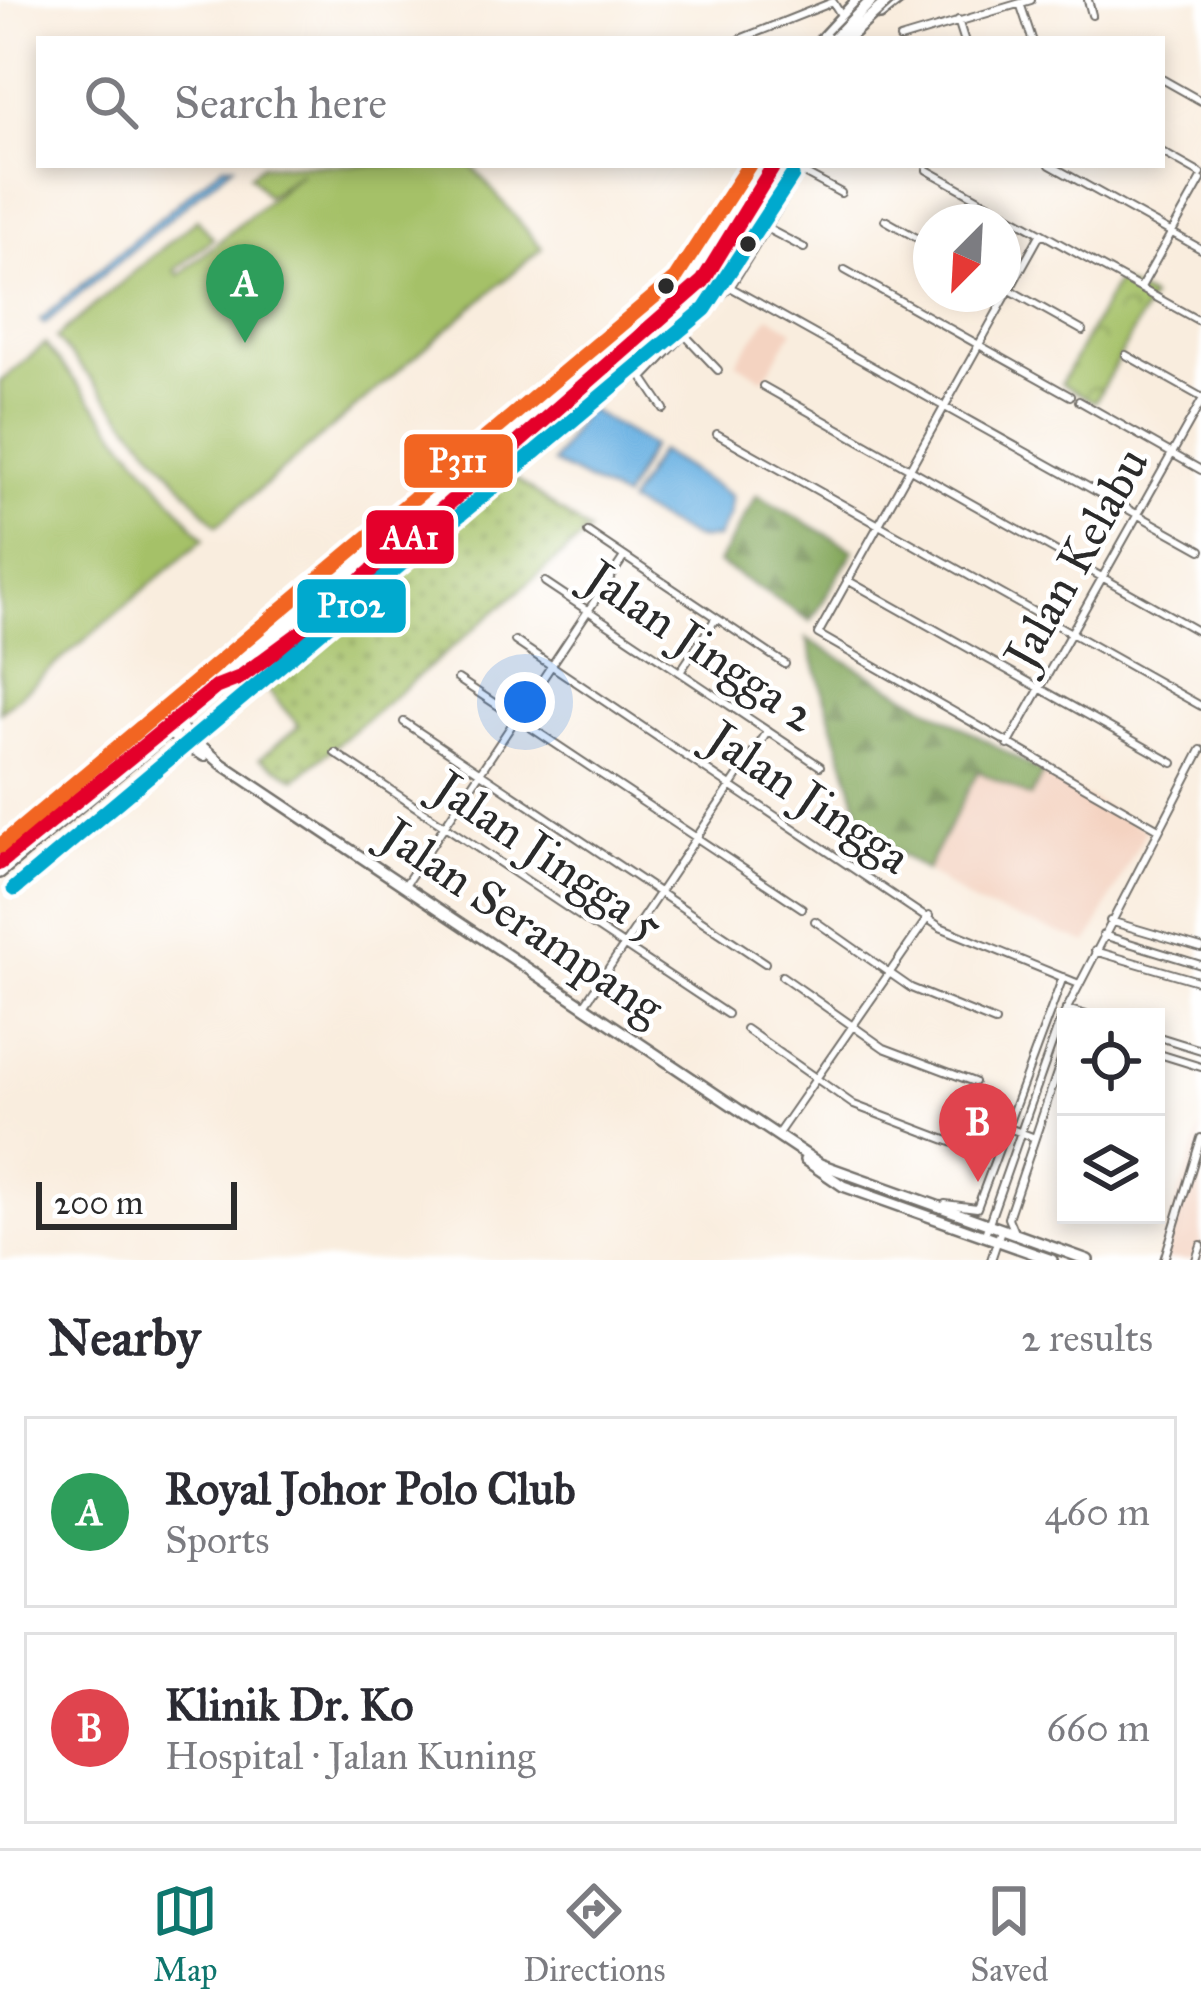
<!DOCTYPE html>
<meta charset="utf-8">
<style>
:root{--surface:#fff;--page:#f7f7f7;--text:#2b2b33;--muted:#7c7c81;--line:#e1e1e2;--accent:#0f766e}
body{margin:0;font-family:"IM FELL Great Primer",serif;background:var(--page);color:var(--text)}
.controls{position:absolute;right:36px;bottom:36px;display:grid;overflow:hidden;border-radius:0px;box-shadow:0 6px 18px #0003}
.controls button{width:108px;height:108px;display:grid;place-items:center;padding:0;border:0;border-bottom:3px solid var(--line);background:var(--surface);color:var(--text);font:60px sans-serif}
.compass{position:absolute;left:913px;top:204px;width:108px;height:108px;border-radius:50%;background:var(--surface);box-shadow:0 6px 18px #0003;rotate:204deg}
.scale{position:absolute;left:36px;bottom:30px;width:201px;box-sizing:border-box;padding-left:12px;border:6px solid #2b2b2b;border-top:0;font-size:33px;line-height:42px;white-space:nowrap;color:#2b2b2b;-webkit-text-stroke:9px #fff;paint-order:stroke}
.you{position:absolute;left:525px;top:702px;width:42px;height:42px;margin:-30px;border:9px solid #fff;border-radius:50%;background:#1a73e8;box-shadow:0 0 0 18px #1a73e833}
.badge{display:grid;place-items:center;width:78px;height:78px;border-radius:50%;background:var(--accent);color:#fff;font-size:39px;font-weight:700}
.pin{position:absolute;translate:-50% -99px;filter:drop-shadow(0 3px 6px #0008)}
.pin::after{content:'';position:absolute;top:63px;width:42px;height:36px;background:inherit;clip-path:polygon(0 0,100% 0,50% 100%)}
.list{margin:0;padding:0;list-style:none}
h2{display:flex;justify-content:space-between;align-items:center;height:156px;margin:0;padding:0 48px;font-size:51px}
h2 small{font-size:39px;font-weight:400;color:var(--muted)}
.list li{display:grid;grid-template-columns:78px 1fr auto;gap:36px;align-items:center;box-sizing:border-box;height:192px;margin:0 24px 24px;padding:0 24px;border:3px solid var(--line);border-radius:0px}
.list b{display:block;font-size:45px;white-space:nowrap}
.list p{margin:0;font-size:39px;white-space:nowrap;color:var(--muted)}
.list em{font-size:39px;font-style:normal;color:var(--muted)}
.icon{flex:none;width:66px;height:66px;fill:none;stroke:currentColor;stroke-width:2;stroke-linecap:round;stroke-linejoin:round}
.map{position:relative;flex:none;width:1201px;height:1260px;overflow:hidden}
.search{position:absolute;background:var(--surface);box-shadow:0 6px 18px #0003;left:36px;right:36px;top:36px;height:132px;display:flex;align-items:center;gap:30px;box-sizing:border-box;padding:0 42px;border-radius:0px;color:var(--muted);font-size:45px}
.sheet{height:588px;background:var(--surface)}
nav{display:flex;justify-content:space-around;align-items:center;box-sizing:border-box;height:168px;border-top:3px solid var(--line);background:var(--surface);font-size:33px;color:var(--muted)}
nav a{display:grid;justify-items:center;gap:6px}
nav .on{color:var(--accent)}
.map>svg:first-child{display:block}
.built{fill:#f4d3c1}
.grass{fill:url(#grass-dots);stroke:#68764a;stroke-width:3}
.forest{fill:url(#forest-firs);stroke:#586944;stroke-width:3}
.park{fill:url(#park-crowns);stroke:#68764a;stroke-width:3}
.garden{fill:#a5c168;stroke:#68764a;stroke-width:3}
.water{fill:#6cb2e3;stroke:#4c6e87;stroke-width:3}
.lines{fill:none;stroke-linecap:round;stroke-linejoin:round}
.minor-casing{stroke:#736f6a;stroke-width:10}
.major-casing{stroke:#736f6a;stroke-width:14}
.highway-casing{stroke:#736f6a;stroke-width:15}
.minor{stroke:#fff;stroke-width:6}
.major{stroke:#fff;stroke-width:9}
.highway{stroke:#fff;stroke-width:10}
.highway-bridge-casing{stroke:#736f6a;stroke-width:15;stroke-linecap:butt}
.highway-bridge{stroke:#fff;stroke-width:10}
.bus-1-casing{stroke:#fff;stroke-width:24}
.bus-2-casing{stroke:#fff;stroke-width:24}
.bus-3-casing{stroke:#fff;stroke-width:24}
.bus-1{stroke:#e4002b;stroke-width:15}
.bus-2{stroke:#00a9ce;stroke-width:15}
.bus-3{stroke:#f26522;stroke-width:15}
.bus-dot{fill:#2b2b2b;stroke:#fff;stroke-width:4.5}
.labels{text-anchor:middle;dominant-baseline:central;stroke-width:9;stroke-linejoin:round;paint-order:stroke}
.street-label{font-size:48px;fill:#2b2b2b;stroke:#fff}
.line-badge{stroke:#fff;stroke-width:4.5}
.badge-label{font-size:33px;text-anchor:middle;font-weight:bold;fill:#fff}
</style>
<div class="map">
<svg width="1201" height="1260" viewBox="0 0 1201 1260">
<defs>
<pattern id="grass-dots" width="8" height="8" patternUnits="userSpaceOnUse" patternTransform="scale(3)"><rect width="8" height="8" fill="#a5c168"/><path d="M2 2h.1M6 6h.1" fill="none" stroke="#879d56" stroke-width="1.8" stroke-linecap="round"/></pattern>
<pattern id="forest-firs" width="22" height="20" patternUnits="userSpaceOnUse" patternTransform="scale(3)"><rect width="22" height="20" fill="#84a75c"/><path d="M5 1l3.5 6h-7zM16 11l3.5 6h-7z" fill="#6c884c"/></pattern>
<pattern id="park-crowns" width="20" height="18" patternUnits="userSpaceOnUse" patternTransform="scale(3)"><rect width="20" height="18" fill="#a5c168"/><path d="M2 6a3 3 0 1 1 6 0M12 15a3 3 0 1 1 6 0" fill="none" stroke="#879d56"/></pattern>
</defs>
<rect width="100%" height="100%" fill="#fff"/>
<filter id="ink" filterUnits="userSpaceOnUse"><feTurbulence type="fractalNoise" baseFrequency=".00833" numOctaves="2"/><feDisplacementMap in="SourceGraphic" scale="24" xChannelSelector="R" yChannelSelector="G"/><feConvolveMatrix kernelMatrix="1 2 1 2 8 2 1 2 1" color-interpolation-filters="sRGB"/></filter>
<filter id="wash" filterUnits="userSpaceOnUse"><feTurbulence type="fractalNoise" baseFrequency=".004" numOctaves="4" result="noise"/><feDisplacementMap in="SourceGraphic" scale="48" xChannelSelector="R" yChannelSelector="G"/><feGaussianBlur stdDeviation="2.7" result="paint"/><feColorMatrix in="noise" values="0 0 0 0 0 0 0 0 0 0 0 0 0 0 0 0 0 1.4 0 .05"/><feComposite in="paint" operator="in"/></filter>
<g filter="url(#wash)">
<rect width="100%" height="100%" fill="#f9edde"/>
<path class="built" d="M 769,316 L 793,330 L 764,379 L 736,362 Z
M 991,744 L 1146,830 L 1088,943 L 974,904 L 926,871 Z
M 1201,1126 L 1201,1260 L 1158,1260 Z"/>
<path class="grass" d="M 501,468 L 589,532 L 296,779 L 260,758 L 299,726 L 253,673 Z"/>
<path class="forest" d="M 757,495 L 854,550 L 811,621 L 718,563 Z
M 807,639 L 1043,773 L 1030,797 L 978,771 L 926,871 L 865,831 Z"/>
<path class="park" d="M 1117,281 L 1151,298 L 1095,402 L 1061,384 Z"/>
<path class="garden" d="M 262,165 L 471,165 L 542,248 L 217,526 L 56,338 L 197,219 L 213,238 L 175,270 L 179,275 L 301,173 L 267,196 L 250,175 Z
M 45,344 L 204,539 L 0,712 L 0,382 Z"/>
<path class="water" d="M 223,165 L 233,165 L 44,324 L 40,320 Z
M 586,408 L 651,446 L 623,499 L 553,463 Z
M 659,451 L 731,496 L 730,514 L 717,538 L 694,538 L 628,503 Z"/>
</g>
<g filter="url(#ink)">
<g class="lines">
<g class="minor-casing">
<path id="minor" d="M 1088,0 L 1092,15
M 1020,3 L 1032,39
M 958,20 L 964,39
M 740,39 L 833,2 L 841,15
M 900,39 L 1031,0
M 1162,79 L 1201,101
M 1162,152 L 1201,174
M 1050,165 L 1201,249
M 927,170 L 1201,322
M 802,172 L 841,193
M 885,220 L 931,246
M 766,228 L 804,248
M 1041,233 L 818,634 L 1157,828
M 845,270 L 1070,396
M 1003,286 L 1083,331
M 730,287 L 1201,550
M 1141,287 L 1201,180
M 663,312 L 718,370
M 1126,355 L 1201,397
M 763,386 L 1201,633
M 1079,401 L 1201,470
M 664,409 L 643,378 L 730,287 L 806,165
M 717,434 L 1201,706
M 588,532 L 785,664
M 847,580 L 1173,763
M 545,582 L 820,766
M 515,641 L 940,927 L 1079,984
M 680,672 L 716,618
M 458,679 L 802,908
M 404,722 L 765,963
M 1008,745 L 1201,402
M 335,753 L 727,1014
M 405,885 L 624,557
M 815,921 L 911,988 L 995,1022
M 1110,921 L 1201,948
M 1103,935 L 1201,965
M 1095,951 L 1201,982
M 782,976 L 884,1048 L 974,1082
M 584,1005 L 768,731
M 1066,1009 L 1093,1017
M 746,1029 L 854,1105 L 954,1143
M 1156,1036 L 1201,1050
M 1156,1053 L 1201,1067
M 1006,1127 L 1035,1138
M 777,1135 L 929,916
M 945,1204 L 977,1208 L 1063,977
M 1013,1230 L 1008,1218 L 1066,1046
M 984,1237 L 1059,1024 L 1201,750
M 991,1260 L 1001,1230
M 1164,1260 L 1201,1138
M 1196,1260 L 1201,1245"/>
</g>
<g class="major-casing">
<path id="major" d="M 880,15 L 899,0
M 821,39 L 857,0
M 601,367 L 703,281 L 774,165
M 463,454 L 665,283
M 257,657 L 565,397
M 168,717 L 222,764 L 820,1164 L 1088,1260
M 168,733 L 204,756
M 0,873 L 231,680
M 805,1160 L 843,1186 L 1052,1260"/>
</g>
<g class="highway-casing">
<path id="highway" d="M 407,540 L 560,409 L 570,393"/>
</g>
<use href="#minor" class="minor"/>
<use href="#major" class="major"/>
<use href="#highway" class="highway"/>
<g class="highway-bridge-casing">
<path id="highway-bridge" d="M 834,39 L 872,0
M 846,39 L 889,0
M 224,684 L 304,630 L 407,540
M 0,850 L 657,298 L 753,165
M 0,863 L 683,291 L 765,165"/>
</g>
<use href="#highway-bridge" class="highway-bridge"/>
<g class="bus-1-casing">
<path id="bus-1" d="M 0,863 L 216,687 L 239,678 L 304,630 L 703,281 L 774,165"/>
</g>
<g class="bus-2-casing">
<path id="bus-2" d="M 14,889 L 705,309 L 792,176"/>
</g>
<g class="bus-3-casing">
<path id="bus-3" d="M 0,846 L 675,279 L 749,165"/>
</g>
<use href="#bus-1" class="bus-1"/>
<use href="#bus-2" class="bus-2"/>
<use href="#bus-3" class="bus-3"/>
</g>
</g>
<g class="bus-dot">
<circle cx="748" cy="244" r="10"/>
<circle cx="666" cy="286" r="10"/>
</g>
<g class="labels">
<g class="street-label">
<text transform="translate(1076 558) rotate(-61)">Jalan Kelabu</text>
<text transform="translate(701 646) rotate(34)">Jalan Jingga 2</text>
<text transform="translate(809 797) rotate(34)">Jalan Jingga</text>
<text transform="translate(549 856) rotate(34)">Jalan Jingga 5</text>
<text transform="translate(523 921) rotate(34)">Jalan Serampang</text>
</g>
</g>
<g class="line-badge">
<rect x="402" y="432" width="113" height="58" rx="12" fill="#f26522"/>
<rect x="364" y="508" width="92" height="58" rx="12" fill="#e4002b"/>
<rect x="295" y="577" width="113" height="58" rx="12" fill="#00a9ce"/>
</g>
<g class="badge-label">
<text x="458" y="472">P311</text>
<text x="410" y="549">AA1</text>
<text x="351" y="617">P102</text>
</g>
</svg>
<div class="controls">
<button><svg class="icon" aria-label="locate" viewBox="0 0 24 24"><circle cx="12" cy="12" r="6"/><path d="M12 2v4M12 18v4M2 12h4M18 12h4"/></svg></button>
<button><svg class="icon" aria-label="layers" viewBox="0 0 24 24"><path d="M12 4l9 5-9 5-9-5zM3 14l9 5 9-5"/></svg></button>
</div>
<svg class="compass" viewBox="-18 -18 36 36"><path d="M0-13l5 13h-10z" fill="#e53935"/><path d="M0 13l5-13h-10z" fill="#7c7c81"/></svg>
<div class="scale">200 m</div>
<div class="you"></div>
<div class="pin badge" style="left:245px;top:343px;background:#2e9e5b">A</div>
<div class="pin badge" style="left:978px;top:1182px;background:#e0444e">B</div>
<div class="search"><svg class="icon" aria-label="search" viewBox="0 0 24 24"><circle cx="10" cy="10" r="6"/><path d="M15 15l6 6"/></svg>Search here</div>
</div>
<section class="sheet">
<h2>Nearby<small>2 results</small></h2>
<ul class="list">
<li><span class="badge" style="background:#2e9e5b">A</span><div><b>Royal Johor Polo Club</b><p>Sports</p></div><em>460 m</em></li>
<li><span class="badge" style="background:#e0444e">B</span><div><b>Klinik Dr. Ko</b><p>Hospital · Jalan Kuning</p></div><em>660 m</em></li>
</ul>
</section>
<nav>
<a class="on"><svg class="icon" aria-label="map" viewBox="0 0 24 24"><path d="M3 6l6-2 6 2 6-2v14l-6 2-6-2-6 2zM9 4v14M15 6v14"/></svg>Map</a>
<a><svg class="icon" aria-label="directions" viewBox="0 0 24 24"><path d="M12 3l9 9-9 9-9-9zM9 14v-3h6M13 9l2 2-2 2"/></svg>Directions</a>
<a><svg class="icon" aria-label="saved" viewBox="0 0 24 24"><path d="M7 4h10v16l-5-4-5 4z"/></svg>Saved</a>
</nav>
